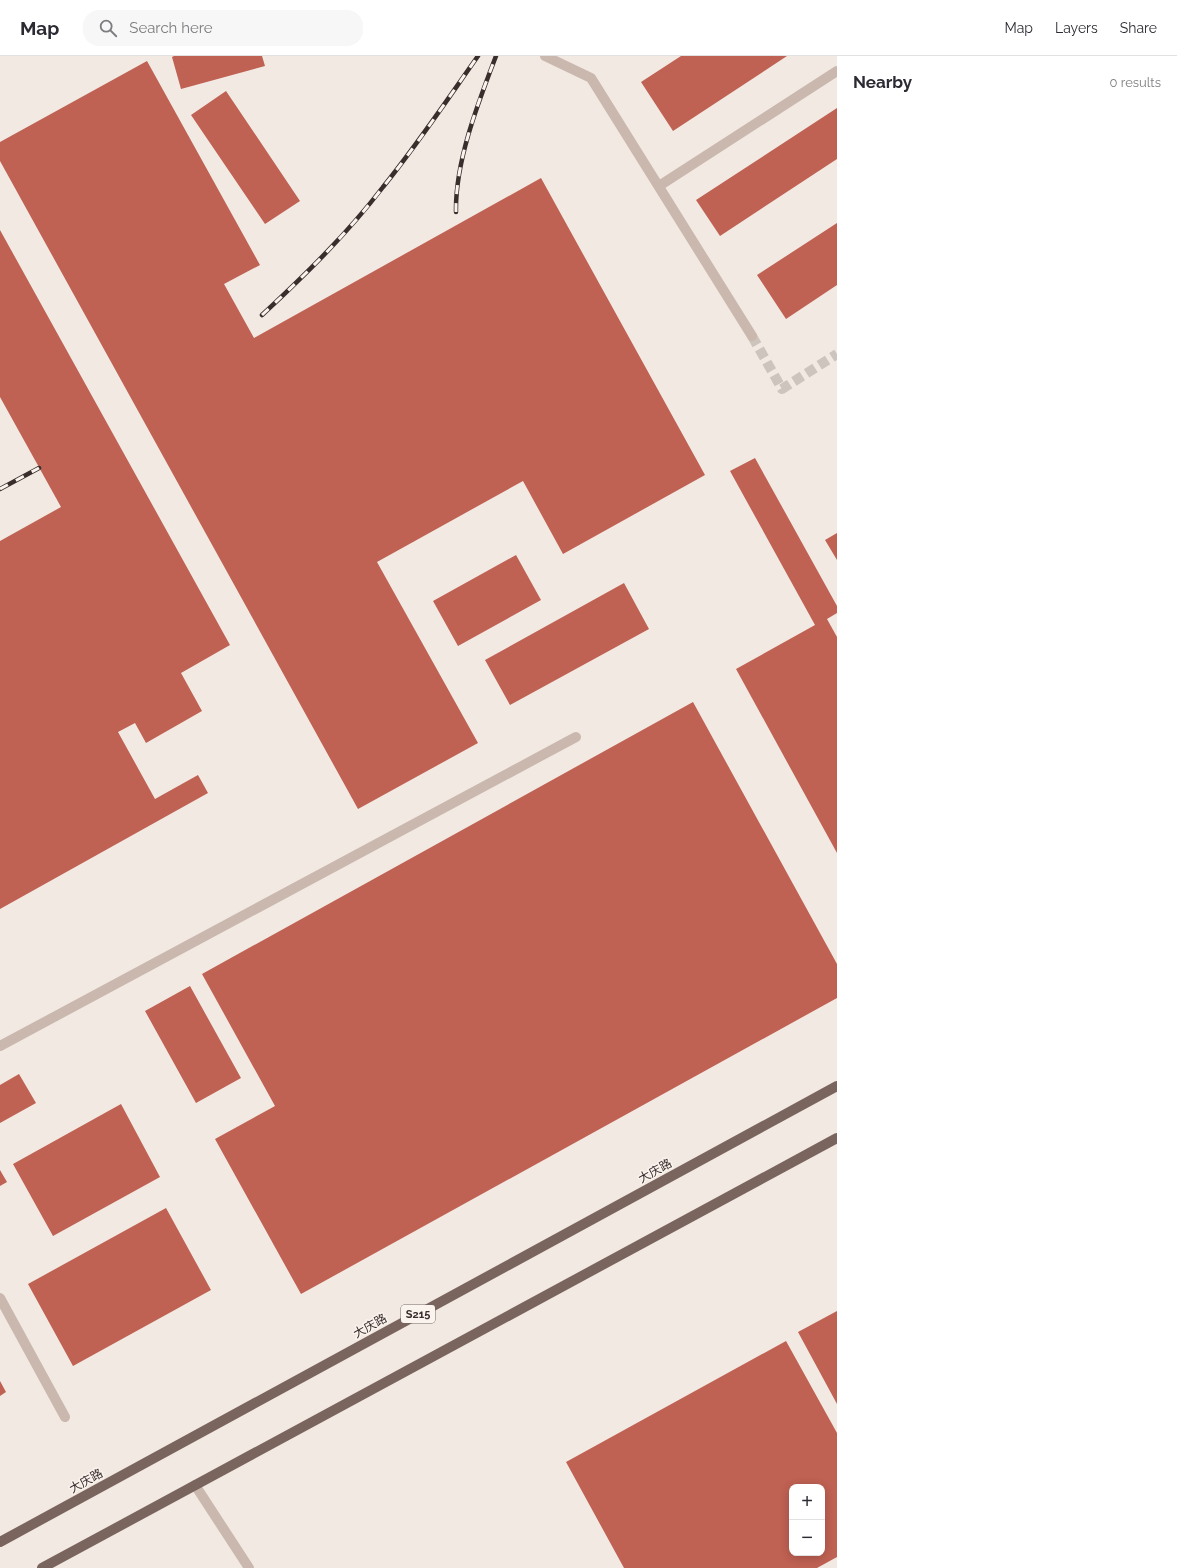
<!DOCTYPE html>
<meta charset="utf-8">
<style>
:root{--surface:#fff;--page:#f7f7f7;--text:#2b2b33;--muted:#7c7c81;--line:#e1e1e2}
body{margin:0;font-family:Raleway,"Noto Sans SC",sans-serif;background:var(--page);color:var(--text)}
.controls{position:absolute;right:12px;bottom:12px;display:grid;overflow:hidden;border-radius:8px;box-shadow:0 2px 10px #0003}
.controls button{width:36px;height:36px;display:grid;place-items:center;padding:0;border:0;border-bottom:1px solid var(--line);background:var(--surface);color:var(--text);font:20px sans-serif}
.list{margin:0;padding:0;list-style:none}
h2{display:flex;justify-content:space-between;align-items:center;height:52px;margin:0;padding:0 16px;font-size:17px}
h2 small{font-size:13px;font-weight:400;color:var(--muted)}
.icon{flex:none;width:22px;height:22px;fill:none;stroke:currentColor;stroke-width:2;stroke-linecap:round;stroke-linejoin:round}
.map{position:relative;flex:none;width:837px;height:1512px;overflow:hidden}
header{display:flex;align-items:center;gap:24px;box-sizing:border-box;height:56px;padding:0 20px;background:var(--surface);border-bottom:1px solid var(--line)}
header strong{font-size:19px}
nav{display:flex;gap:22px;margin-inline-start:auto;font-size:14px}
.search{width:280px;height:36px;background:var(--page);display:flex;align-items:center;gap:10px;box-sizing:border-box;padding:0 14px;border-radius:16px;color:var(--muted);font-size:15px}
main{display:flex}
aside{flex:1;background:var(--surface)}
.map>svg:first-child{display:block}
.building{fill:#bf6153;fill-rule:evenodd}
.lines{fill:none;stroke-linecap:round;stroke-linejoin:round}
.street-tunnel{stroke:#cdc4be;stroke-width:10;stroke-dasharray:10 5;stroke-linecap:butt}
.lane{stroke:#cab8ae;stroke-width:10}
.street{stroke:#cab8ae;stroke-width:10}
.primary{stroke:#7a645e;stroke-width:10}
.rail-casing{stroke:#392e2c;stroke-width:4.5}
.rail{stroke:#faf3ee;stroke-width:3;stroke-dasharray:9;stroke-linecap:butt}
.labels{text-anchor:middle;dominant-baseline:central;stroke-width:3;stroke-linejoin:round;paint-order:stroke}
.shield{fill:#faf3ee;stroke:#736966;stroke-width:1}
.shield-label{font-size:11px;font-weight:bold;fill:#392e2c}
.street-label{font-size:12px;fill:#392e2c;stroke:#faf3ee}
</style>
<header>
<strong>Map</strong>
<div class="search"><svg class="icon" aria-label="search" viewBox="0 0 24 24"><circle cx="10" cy="10" r="6"/><path d="M15 15l6 6"/></svg>Search here</div>
<nav><a>Map</a><a>Layers</a><a>Share</a></nav>
</header>
<main>
<div class="map">
<svg width="837" height="1512" viewBox="0 0 837 1512">
<rect width="100%" height="100%" fill="#f2e9e2"/>
<path class="building" d="M 174,0 L 262,0 L 265,10 L 181,33 L 172,1 Z
M 681,0 L 787,0 L 673,75 L 641,26 Z
M 147,5 L 260,209 L 224,228 L 254,282 L 541,122 L 705,419 L 563,498 L 523,425 L 377,506 L 478,687 L 358,753 L 0,105 L 0,86 Z
M 226,35 L 300,145 L 265,168 L 191,59 Z
M 837,52 L 837,103 L 720,180 L 696,144 Z
M 837,167 L 837,229 L 786,263 L 757,219 Z
M 0,174 L 230,589 L 181,617 L 202,655 L 146,687 L 135,667 L 118,676 L 155,743 L 198,719 L 208,737 L 0,853 L 0,485 L 61,451 L 0,341 Z
M 755,402 L 837,550 L 837,557 L 827,563 L 837,581 L 837,797 L 736,613 L 815,569 L 730,415 Z
M 837,477 L 837,504 L 825,484 Z
M 516,499 L 541,544 L 458,590 L 433,545 Z
M 624,527 L 649,573 L 510,649 L 485,604 Z
M 693,646 L 837,908 L 837,942 L 301,1238 L 215,1083 L 275,1050 L 202,918 Z
M 190,930 L 241,1022 L 196,1047 L 145,955 Z
M 19,1018 L 36,1047 L 0,1067 L 0,1029 Z
M 121,1048 L 160,1121 L 53,1180 L 13,1108 Z
M 0,1114 L 7,1126 L 0,1130 Z
M 166,1152 L 211,1234 L 73,1310 L 28,1228 Z
M 837,1255 L 837,1348 L 798,1276 Z
M 786,1285 L 837,1377 L 837,1501 L 817,1512 L 624,1512 L 566,1406 ZM 792,1431 L 822,1431 L 822,1497 L 792,1497 Z
M 0,1325 L 6,1336 L 0,1340 Z"/>
<g class="lines">
<path class="street-tunnel" d="M 752,280 L 782,333 L 837,298"/>
<path class="lane" d="M 545,0 L 591,22 L 752,280
M 0,990 L 576,681
M 0,1242 L 65,1361"/>
<path class="street" d="M 659,130 L 837,15
M 195,1429 L 249,1512"/>
<path class="primary" d="M 0,1486 L 837,1030
M 42,1512 L 837,1082"/>
<g class="rail-casing">
<path id="rail" d="M 456,156 C 455,106 478,47 496,0
M 262,259 C 305,219 347,178 383,131 C 417,89 447,44 478,0
M 0,433 L 39,412"/>
</g>
<use href="#rail" class="rail"/>
</g>
<g class="labels">
<rect class="shield" x="401" y="1249" width="34" height="18" rx="3"/>
<g class="shield-label">
<text x="418" y="1258">S215</text>
</g>
<g class="street-label">
<text transform="translate(655 1115) rotate(-29)">大庆路</text>
<text transform="translate(370 1270) rotate(-29)">大庆路</text>
<text transform="translate(86 1425) rotate(-29)">大庆路</text>
</g>
</g>
</svg>
<div class="controls">
<button>+</button>
<button>−</button>
</div>
</div>
<aside>
<h2>Nearby<small>0 results</small></h2>
<ul class="list">
</ul>
</aside>
</main>
